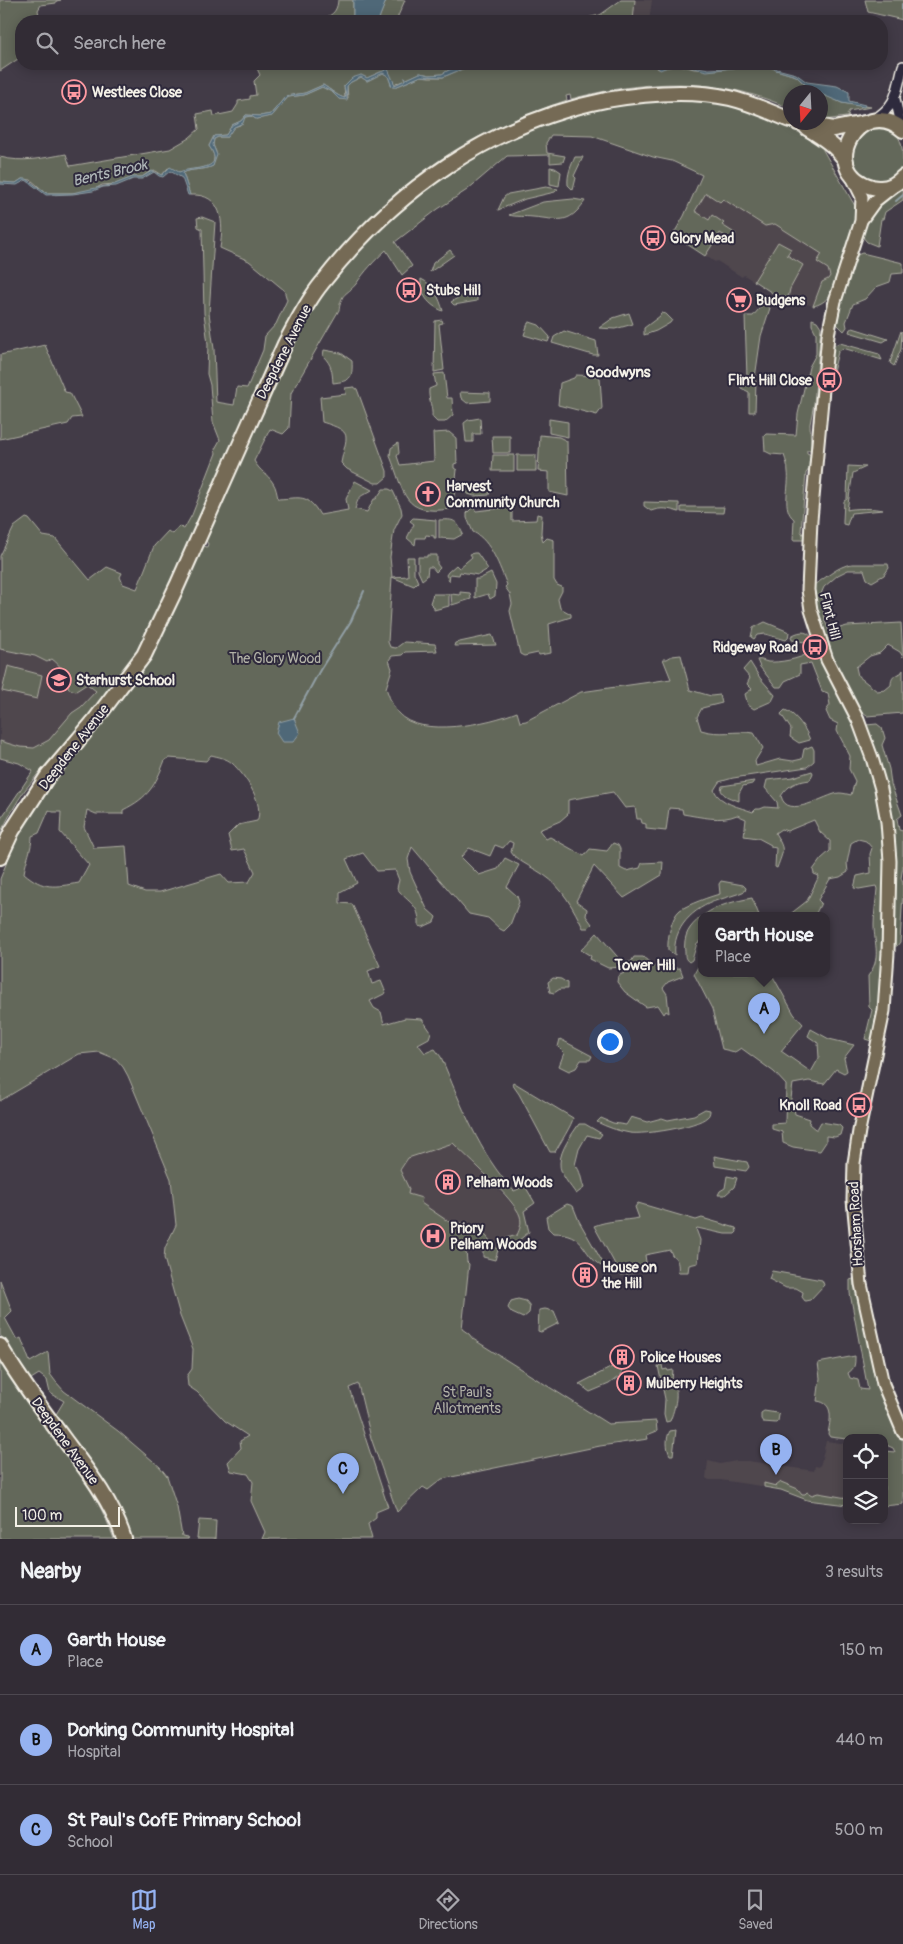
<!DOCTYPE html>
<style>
:root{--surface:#322c35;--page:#3d3841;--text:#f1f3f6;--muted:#a8a7ad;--line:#4d4850;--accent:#95b2f1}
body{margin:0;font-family:Pangolin,sans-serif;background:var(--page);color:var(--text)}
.controls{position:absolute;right:15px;bottom:15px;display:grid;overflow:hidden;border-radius:10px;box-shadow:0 2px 12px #0003}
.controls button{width:45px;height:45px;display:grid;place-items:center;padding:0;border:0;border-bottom:1px solid var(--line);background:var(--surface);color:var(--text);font:25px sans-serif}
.compass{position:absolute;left:783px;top:85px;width:45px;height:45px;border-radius:50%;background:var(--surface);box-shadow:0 2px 12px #0003;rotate:198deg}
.scale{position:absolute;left:15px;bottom:12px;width:105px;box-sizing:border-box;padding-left:5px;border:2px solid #f4f1e8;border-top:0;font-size:14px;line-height:18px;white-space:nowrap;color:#f4f1e8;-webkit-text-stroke:4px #2f2a3d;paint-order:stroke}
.you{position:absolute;left:609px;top:1041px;width:18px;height:18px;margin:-12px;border:4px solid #fff;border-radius:50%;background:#1a73e8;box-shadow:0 0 0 8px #1a73e833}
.badge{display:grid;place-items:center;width:32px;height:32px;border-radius:50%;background:var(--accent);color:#111;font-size:16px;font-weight:700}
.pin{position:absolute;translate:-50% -41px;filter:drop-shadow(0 1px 2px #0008)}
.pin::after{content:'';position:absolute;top:26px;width:18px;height:15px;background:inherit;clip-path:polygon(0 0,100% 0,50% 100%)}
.popup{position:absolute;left:698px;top:912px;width:132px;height:65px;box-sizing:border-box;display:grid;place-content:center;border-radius:10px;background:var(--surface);filter:drop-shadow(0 1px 4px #0005);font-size:16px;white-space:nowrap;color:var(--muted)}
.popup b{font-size:19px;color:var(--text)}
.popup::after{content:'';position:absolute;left:50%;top:100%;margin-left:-10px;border:10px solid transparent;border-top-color:var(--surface)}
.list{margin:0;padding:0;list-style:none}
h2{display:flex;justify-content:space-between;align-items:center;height:65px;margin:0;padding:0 20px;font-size:21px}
h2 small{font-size:16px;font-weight:400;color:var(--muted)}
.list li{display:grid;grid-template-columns:32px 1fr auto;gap:15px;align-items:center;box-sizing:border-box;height:90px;padding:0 20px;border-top:1px solid var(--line)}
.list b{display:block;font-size:19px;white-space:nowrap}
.list p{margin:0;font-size:16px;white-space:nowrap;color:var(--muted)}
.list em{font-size:16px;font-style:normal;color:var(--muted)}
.icon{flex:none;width:28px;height:28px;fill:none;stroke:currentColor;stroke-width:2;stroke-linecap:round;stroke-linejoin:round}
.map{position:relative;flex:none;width:903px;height:1539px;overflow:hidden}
.search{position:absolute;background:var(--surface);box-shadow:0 2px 12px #0003;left:15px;right:15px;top:15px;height:55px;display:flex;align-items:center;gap:12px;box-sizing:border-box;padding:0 18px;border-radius:20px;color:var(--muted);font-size:19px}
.sheet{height:335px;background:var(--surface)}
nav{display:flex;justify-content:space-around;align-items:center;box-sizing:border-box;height:70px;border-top:1px solid var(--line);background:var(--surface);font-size:14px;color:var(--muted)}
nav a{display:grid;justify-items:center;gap:2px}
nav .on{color:var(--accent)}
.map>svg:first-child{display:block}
.built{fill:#50474e}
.green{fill:#64685a;stroke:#acaca1;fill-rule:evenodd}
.water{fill:#4f6878;stroke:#919fa5}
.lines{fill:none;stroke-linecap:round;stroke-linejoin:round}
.stream{stroke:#919fa5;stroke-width:2}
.minor-casing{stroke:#f4f1e8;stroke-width:12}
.major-casing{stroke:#f4f1e8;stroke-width:15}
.highway-casing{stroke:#f4f1e8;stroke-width:18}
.minor{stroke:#2f2a3d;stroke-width:9}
.major{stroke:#756a55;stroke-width:11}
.highway{stroke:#756a55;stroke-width:14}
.labels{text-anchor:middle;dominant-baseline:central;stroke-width:4;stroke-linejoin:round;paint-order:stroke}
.poi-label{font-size:14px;font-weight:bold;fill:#f4f1e8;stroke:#2f2a3d;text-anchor:start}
.street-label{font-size:14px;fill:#f4f1e8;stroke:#2f2a3d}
.park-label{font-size:14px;fill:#b3b3a8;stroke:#2f2a3d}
.water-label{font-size:15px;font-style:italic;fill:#b2babb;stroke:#2f2a3d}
.neighbourhood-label{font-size:15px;font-weight:bold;fill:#f4f1e8;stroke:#2f2a3d}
</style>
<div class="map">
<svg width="903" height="1539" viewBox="0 0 903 1539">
<rect width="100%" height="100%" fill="#423b47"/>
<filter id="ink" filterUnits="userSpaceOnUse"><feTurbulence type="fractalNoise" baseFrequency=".02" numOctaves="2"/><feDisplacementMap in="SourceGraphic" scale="10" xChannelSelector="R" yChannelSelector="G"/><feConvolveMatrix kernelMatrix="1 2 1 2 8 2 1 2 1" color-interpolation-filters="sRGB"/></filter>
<g filter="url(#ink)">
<path class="built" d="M 635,0 L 652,0 L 649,21 L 633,21 Z
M 791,137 L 830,276 L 828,279 L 822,282 L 813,306 L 774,294 L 744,275 L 742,277 L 717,261 L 715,262 L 673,235 L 684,216 L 704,172 Z
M 0,565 L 130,666 L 79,729 L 33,771 L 19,763 L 0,758 Z
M 453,1142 L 492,1182 L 516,1209 L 520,1216 L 521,1227 L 517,1235 L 507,1238 L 508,1246 L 506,1250 L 498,1250 L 473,1246 L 466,1250 L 467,1262 L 469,1264 L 467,1294 L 355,1230 L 409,1189 L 400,1170 L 408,1158 Z
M 826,1441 L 847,1444 L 847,1505 L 807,1500 L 774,1488 L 721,1480 L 709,1480 L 706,1478 L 708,1461 L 720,1464 L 736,1461 L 748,1461 L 814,1471 L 815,1466 L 819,1467 L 821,1463 Z"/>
<path class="green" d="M 0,0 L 61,0 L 56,1 L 56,3 L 41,5 L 38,10 L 40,21 L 21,21 L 21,57 L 0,71 Z
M 338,0 L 353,0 L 353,15 L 350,21 L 310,21 C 325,18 337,17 338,0 Z
M 386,0 L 405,0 L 398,16 L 398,21 L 378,21 Z
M 621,0 L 635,0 L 633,21 L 573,21 L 600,15 Z
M 865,0 L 903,0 L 903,20 L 868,12 Z
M 255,64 L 469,64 L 449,70 L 442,74 L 430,75 L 420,73 L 407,79 L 405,78 L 405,80 L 398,83 L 397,82 L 395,85 L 386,71 L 380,72 L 367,78 L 361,75 L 344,86 L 345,98 C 338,97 330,89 323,85 L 305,93 L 286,96 L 271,114 L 260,116 L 246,115 L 241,121 L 232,125 L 226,135 L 214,136 L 209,146 C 214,153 216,158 212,165 C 206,168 187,170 180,172 C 176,172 172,170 168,168 L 162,175 L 156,171 L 149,172 L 142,177 L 133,177 L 115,184 L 102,185 L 93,190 L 72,193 L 46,193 L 31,180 L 22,179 L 16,183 L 0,182 L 0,157 C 22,163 44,158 66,154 L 70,166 L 170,149 L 189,138 L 199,129 L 197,114 L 213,111 L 214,116 L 233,112 L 238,104 L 238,101 L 250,99 L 250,96 L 256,95 L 254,81 L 260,75 Z
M 474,64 L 655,64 L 658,69 L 680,65 L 694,69 L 714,70 L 766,64 L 776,70 L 796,76 L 805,85 L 819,92 L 790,92 L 790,108 C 775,102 759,96 743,92 C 687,78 627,84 571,99 L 570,95 L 566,96 L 567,100 C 539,110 512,120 486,133 C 398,177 325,255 278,342 C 259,378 244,418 228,456 C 199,520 170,585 141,649 C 107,700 62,742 25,790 C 15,804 8,819 0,833 L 0,820 L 33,771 L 19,763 L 0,758 L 0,741 L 20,747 L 34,748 L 49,740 L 72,713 L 81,707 L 96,691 L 87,684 L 76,691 L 69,689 C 66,677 63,667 52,659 L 47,662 L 35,656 L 0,649 L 0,556 L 14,527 L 26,518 L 29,519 L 43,536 L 55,538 L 90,580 L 107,567 L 122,573 L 120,577 L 123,584 L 137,589 L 154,546 L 168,531 L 172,534 L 179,526 L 184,529 L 192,515 L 216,453 L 215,449 L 220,440 L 213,422 L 210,385 L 207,374 L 208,344 L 204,313 L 202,229 L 198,227 L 197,218 L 202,217 L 215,222 L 209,313 L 214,349 L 216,402 L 234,405 L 237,387 L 247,388 L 263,350 L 265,336 L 276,324 L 287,300 L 284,290 L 249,261 L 220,248 C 224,223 223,193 190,195 L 183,173 C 192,168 203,171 213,166 L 216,152 L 213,145 L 214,139 L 218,137 L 227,137 L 234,127 L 240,125 L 245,117 L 251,116 L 256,119 L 272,116 L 288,97 L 304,95 L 322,87 L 332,92 L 339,99 L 348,98 L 347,86 L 351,82 L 361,77 L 367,81 L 383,73 L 388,76 L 392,86 L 395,87 L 421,76 L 429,77 L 443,77 Z
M 820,93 L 842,103 L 871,107 L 849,111 L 847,115 L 849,116 L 846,117 L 824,120 L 821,119 Z
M 658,97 L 731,103 L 800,129 L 824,145 L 823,150 L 855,206 C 860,229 844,252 837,273 C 834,280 834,289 829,296 C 826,301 819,305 813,306 L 822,282 L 828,279 L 830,276 L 828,269 L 817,262 L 822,254 L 775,224 L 765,226 L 723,199 L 720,202 L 706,193 L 695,211 L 709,220 L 712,215 L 724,223 L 722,225 L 736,234 L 732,240 L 720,233 L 705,256 L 673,235 L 684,216 L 702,175 L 672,161 L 653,157 L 592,136 L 551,135 L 546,143 L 547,153 L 565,156 L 563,162 L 550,163 L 550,155 L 507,156 L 467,190 L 438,209 L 395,242 L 412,266 L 402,275 L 386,250 C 374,261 365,271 356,284 C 346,296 342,291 339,310 L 291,393 L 289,428 L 283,434 L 270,429 L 254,461 C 261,473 267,473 273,483 C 276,487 277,494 278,499 C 301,498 307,493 320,515 L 348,510 L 346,499 L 355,481 L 372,490 C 361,497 359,494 355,509 L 367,512 L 374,499 L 376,499 L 383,489 L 389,489 L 393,491 L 401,508 L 402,514 L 394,530 L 390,557 L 392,577 L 408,576 L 407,557 L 414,557 L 414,573 L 418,582 L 414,586 L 392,577 L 388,642 L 390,647 L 396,648 L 404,642 L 435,644 L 437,651 L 405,652 L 402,655 L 392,656 L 389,660 L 392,669 L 386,688 C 389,696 392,706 398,713 C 420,739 490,723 517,712 L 520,722 L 526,721 L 581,692 L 671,679 L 663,659 L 667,659 L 672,656 L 681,655 L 690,690 L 711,696 L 720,695 L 722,703 L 702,708 L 697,717 L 701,730 C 720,736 735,730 754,733 L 763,748 L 755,761 L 756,766 L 780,759 L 793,761 L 802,759 L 804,749 L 812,746 L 814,750 L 814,761 L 807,767 L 733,778 L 719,782 L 714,790 C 720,804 740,807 753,812 L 756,809 L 760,809 L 765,807 L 778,808 L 777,802 L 765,788 L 767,780 L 793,777 L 812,771 L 813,773 L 810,780 C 796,782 789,784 781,796 C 787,821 826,794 839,793 C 843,793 847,794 851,795 L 855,781 L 849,769 L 850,756 L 837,731 L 838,724 L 830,720 L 826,711 L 830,705 L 828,693 L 822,691 L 811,663 L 800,665 L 800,674 L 785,681 L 781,687 L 776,687 L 760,667 L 757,660 C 762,659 763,661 768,662 C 778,663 801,659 808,653 L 805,642 L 792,640 L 791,636 C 814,622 816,649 824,663 C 840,693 859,723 868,755 C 895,848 886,943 876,1037 L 871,1041 L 865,1039 L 872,1010 L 869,1007 L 868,976 C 882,958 874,945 874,925 C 874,913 876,901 877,889 L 876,886 L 859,889 L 854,888 L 857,876 L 871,873 L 870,854 L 872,848 L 866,841 L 858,839 L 851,843 L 847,863 L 848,872 L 840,877 L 830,879 L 818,900 L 821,903 L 815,915 L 789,915 L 807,901 L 819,876 L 814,874 L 813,870 L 821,859 L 830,851 L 830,841 L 820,832 L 814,820 L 787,831 L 781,829 L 775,833 C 785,850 784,849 777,868 L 775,867 L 776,848 L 771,847 L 771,845 L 758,838 L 744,836 L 746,819 L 737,815 C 721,822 701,817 683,814 L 682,809 L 669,808 L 666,831 L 646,829 L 646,824 L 642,823 L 641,819 L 637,819 L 635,807 L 625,808 L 613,792 L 568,800 L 568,814 L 560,821 L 539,830 L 546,839 L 550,837 L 584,856 L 590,849 L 607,851 L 613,843 L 618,845 L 620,849 L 620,868 L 626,871 L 640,868 L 642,863 L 663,862 L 662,875 L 624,898 L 594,866 L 576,901 L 587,909 L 586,916 L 592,924 L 588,928 L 583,928 C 574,909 562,887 544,875 C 534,868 523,864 514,856 L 511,852 L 513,843 L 509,841 L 503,848 L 495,845 L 490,856 L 469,848 L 461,857 L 479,875 L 498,869 L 505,858 L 519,865 L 507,887 L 517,896 L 519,902 L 510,925 L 504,931 L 500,929 L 488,918 L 469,914 L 412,847 L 408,859 L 410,872 L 427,909 L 436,917 L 434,922 L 423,927 L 419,926 C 420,903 408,904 397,888 L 399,880 L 395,870 L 377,871 L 363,853 L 346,859 L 357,883 L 340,892 L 340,903 L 352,904 L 380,966 L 368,971 L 372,984 L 381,981 L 386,993 L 370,1001 L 374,1008 L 381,1012 L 384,1024 L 405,1018 L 422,1019 L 431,1032 L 429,1038 L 418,1044 L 425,1053 L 435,1049 L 441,1057 C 461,1104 479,1154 514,1191 L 525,1186 L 535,1203 L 524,1211 L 529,1232 L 512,1246 L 508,1246 L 507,1238 L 517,1235 C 520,1229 522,1223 520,1216 C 515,1200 467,1157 453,1143 L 408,1158 L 400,1170 L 409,1189 L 408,1194 L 422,1198 L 421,1203 L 449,1222 L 462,1223 L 469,1227 L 480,1229 L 498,1250 L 495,1260 L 483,1257 L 483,1248 L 473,1246 L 466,1250 L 467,1262 L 469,1264 L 462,1329 L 469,1334 L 473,1339 L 608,1424 L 656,1421 L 657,1431 L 647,1435 L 648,1439 L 600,1446 L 442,1479 L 428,1490 L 423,1487 L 397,1512 L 371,1438 L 358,1384 L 349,1388 L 388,1507 L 376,1512 L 376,1518 L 368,1524 L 372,1539 L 262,1539 L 265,1532 L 251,1501 L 253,1482 L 248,1474 L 231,1471 L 228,1462 L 241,1448 L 240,1441 L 248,1436 L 225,1421 L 197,1392 L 188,1386 L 187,1376 L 192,1369 L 193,1349 L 180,1316 L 164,1258 L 165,1248 L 176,1225 L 171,1179 L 128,1076 L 123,1067 L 116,1059 L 99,1052 L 79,1054 L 0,1101 L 0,879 L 17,837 L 47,791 L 49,784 L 139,677 L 159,642 L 200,545 L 207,547 L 208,544 L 204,537 L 285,360 L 306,319 L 342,267 L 407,201 L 484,148 L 573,112 ZM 211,755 C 219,757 226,758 232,763 C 245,775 265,804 257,821 L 238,825 L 228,835 L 232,851 L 244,849 L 255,872 L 249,882 L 229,883 L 221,874 L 160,892 L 145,892 L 129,886 L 126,846 L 94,848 L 84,827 L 87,810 L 96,814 L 123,814 L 123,810 C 149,797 155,786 165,760 L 169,758 L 206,761 ZM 49,810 L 53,812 L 61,812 L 60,832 L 89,865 L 79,883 C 54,887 44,890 24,873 C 26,860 32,849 32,836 L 39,833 Z
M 880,126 C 903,132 903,145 903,169 C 888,186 862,186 853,163 C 851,158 850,152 852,147 C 854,142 859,136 863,131 Z
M 575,157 L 583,157 L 574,176 L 576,178 L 573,190 L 568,185 C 567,174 571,166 575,157 Z
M 550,167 L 555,168 L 561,172 L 559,186 L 550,184 Z
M 903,185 L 903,200 L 885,212 L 883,219 L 881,219 L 877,246 L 867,242 L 861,235 C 871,209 883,202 903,185 Z
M 546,187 L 558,189 L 555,192 L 525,199 L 498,210 L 504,197 L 508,194 Z
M 573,199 L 585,201 C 568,226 559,219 533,217 C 525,216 515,217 509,215 L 543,202 Z
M 778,242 L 791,249 L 787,255 L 803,265 L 790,289 L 788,298 L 774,294 L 754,281 Z
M 450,250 L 454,255 L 430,272 L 433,263 Z
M 862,253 L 903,263 L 903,273 L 892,274 L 890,282 L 876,287 L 865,299 L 853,304 L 846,322 L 847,327 L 844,331 L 835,322 L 855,256 Z
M 421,279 C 433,284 440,299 443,311 C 428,305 420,294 421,279 Z
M 475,287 L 477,289 L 477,301 L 454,305 L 451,302 Z
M 763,304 L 770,308 L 761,336 L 755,378 L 747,378 L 745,316 L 753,316 Z
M 629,313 L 633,324 L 615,329 L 599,328 L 613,318 Z
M 661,313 L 666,314 L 672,320 L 670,323 L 656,331 L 644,335 L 644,328 L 660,316 Z
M 812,319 L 817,321 L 821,327 L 814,403 L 810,424 L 811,448 L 810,450 L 807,450 L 807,453 L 811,455 L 810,468 L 806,473 L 801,531 L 804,536 L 804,540 L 793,540 L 794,519 C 781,509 790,486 788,472 C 788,466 786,461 784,455 L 771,454 L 765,451 L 764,436 L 766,434 L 796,435 L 798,414 L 809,367 L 816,354 L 816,333 L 812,325 Z
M 442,320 L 443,323 L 439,324 L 444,370 L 434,372 L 435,321 Z
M 530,322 L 539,325 L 550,337 L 548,342 L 524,335 L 528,323 Z
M 853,328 L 888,339 L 883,342 L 849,332 L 850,329 Z
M 564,331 L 596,341 L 598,355 L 593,355 L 552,343 L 554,337 Z
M 901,331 L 902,332 L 901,349 L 894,366 L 890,363 Z
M 840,343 L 879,354 L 882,360 L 843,348 L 838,352 L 833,372 L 831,371 C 831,362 831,354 834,345 Z
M 45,345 L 65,392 L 70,393 L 82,417 L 72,418 L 68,424 L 0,439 L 0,355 Z
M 324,350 L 341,353 L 352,361 C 353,379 350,381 333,383 C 332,371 332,365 323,356 Z
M 444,373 L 447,398 L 452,398 L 453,415 L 445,422 L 437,422 L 432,417 C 433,407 428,400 429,389 L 436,386 L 434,374 Z
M 576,375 L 596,376 L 600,378 L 602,408 L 597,415 L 558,405 L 560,383 L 574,378 Z
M 741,381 L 756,381 L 755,412 L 749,412 L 749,392 L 741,388 Z
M 354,387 L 357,389 L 387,471 L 387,477 L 380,483 L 375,483 L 347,469 L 341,463 C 346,435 355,432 322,422 L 320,397 L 346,394 L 345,388 Z
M 460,392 L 490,393 L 490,401 L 467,403 L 461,398 Z
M 480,418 L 481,434 L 473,434 L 473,442 L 466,442 L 464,423 L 468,420 Z
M 549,419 L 568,422 L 568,437 L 549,433 Z
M 449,432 L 456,438 L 457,463 L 454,464 L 454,468 L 457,470 L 453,505 L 450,509 C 402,516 405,493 390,456 L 391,448 L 398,443 L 399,453 L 397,456 L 400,465 L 434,461 L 433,433 Z
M 540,435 L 559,437 L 567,441 L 568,496 L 549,492 L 549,472 L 538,471 Z
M 492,436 L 510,436 L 510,453 L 493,453 Z
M 493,455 L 514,455 L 514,471 L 492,471 Z
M 517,455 L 536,455 L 536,471 L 517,471 Z
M 848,466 L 866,467 L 853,473 L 847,510 C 853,508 876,508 883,510 L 851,513 L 847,525 L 843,524 L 843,521 L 844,501 L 847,499 Z
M 465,487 L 490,487 L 489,495 L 474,496 L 468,494 Z
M 505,502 L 512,502 L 512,521 L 536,520 L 537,514 L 542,515 L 541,533 L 543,542 L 547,538 L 554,540 L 554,580 L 557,585 L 562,587 L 562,591 L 558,599 L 560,608 L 571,614 L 571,617 L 549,624 L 551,653 L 539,655 L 538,653 L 524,656 L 520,654 L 510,611 L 512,604 L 510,594 L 505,587 L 507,585 C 500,568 491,540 473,532 L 467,518 L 467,513 L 473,507 L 476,511 L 503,508 Z
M 644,502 L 679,503 L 679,512 C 669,509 662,507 651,511 L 644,506 Z
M 681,507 L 724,507 L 723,513 L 681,512 Z
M 413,518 L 436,520 L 436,538 L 434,538 L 434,536 L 426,535 L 425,538 L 416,538 L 415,545 L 407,538 L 414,524 L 410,521 Z
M 439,520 C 455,519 456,520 463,534 L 454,539 L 439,538 Z
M 474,553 L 477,553 L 488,569 L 478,575 L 460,572 L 459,575 L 450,574 L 449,581 L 446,575 L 448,572 L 456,565 L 459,568 L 472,557 L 470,554 Z
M 427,555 L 437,555 L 437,564 L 440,568 L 436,572 L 432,567 L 428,567 L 427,576 L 422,580 L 418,571 L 418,557 L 427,557 Z
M 852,564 L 888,564 L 889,568 L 884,575 L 872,582 L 867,579 L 864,570 L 848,570 L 838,575 L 824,587 L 821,594 L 825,621 L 829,631 L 847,626 L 901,623 L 903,657 L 900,652 L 888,645 L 880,653 L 870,656 L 856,667 L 858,676 L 877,691 L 885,690 L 891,685 C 891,678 894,675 901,673 L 903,670 L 903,713 L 867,716 L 860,711 L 835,668 L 821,634 L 811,586 C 825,580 836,566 852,564 Z
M 491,573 L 496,584 L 495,596 L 490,599 L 488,594 L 475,598 L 475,579 L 479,579 Z
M 460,592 L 470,593 L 471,599 L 452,605 L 451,594 L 460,595 Z
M 433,594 L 449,594 L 449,606 L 434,610 L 434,607 L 430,603 Z
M 765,622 L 789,632 L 788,638 L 786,640 L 765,634 L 757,635 L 754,639 L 751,637 L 753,628 Z
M 492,635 L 496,645 L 454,646 L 455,643 Z
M 750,662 L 760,678 L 775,695 L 772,701 L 754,709 L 748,705 L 745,694 L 752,689 L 747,684 L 750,678 L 743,670 Z
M 8,666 L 42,675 L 37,699 L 2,691 Z
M 785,710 C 796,714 806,729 810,740 L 799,743 L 790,737 L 791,729 L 781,714 Z
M 877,724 L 882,728 L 885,738 L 882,745 L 889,769 L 891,784 L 902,815 L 897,819 L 899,830 L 903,831 L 903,867 L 901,878 L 903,883 L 903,892 L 900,942 L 897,946 L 891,946 L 892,847 L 864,727 L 866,725 Z
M 754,781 L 752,784 L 743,786 L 739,793 L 739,801 C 731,798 724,797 721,790 L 722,786 Z
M 721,881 L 743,885 L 746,888 L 745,891 C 736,895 727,897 718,900 C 693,908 672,928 675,955 L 668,950 C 667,940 671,917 680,910 C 687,905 711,896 720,894 L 719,884 Z
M 752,898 L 759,915 L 704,915 C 717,905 736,901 752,898 Z
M 701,917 L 701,941 L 697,943 L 692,960 L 689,962 C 685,959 685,957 685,952 C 683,935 689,927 701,917 Z
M 597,933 L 622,962 L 631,962 L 634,957 L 643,957 L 658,969 L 680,968 L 683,976 L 668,982 L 663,988 L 667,994 L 669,1013 L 666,1011 L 664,1014 L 658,1005 L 646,1007 L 625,992 L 617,982 L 618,976 L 624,973 L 622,967 L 608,968 L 590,959 L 591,956 L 581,950 Z
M 701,952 L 702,973 L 771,973 L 794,1014 L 803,1024 L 781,1051 L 811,1072 L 819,1058 L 818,1043 L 808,1036 L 811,1029 L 829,1039 L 854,1045 L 844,1058 L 847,1071 L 844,1073 L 836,1069 L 824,1084 L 809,1081 L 793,1084 L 790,1106 L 794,1108 L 795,1114 L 810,1119 L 809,1124 L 815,1129 L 817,1129 L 821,1122 L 839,1125 L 842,1128 L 840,1135 L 835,1137 L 826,1136 L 826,1142 L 820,1151 L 793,1147 L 783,1143 L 782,1132 L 772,1129 L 772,1124 L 785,1123 L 786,1085 L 774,1072 L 741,1048 L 735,1052 L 722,1049 L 712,1009 L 694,974 L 699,965 Z
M 553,978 L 561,979 L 567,983 L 567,989 L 560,989 L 554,993 L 550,992 L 548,982 Z
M 560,1039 L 592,1056 L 590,1060 L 581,1060 L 576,1068 L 569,1071 L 559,1066 L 564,1053 L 558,1047 Z
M 513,1082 L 573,1118 C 573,1123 559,1145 555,1152 L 550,1152 L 519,1094 L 512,1084 Z
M 705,1109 L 710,1110 C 710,1113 709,1116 707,1117 C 697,1127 644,1135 630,1133 C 618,1131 607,1127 597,1122 L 601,1118 L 613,1123 L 626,1125 L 631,1117 L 647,1122 L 662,1118 L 668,1120 L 694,1115 Z
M 579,1124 L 585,1124 L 602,1134 L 599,1138 L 587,1135 L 579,1149 L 575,1165 C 581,1170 581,1181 584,1188 L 576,1194 C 571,1186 559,1174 560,1163 C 560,1150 572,1134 579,1124 Z
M 714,1156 L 747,1162 L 749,1167 L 746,1171 L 715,1166 Z
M 727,1176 L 737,1178 L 734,1187 L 725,1195 L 718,1195 L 720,1191 L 725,1188 Z
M 638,1203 L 696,1220 L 702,1218 L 736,1228 L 737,1232 L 735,1234 L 725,1234 L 697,1228 L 696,1229 L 700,1240 L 698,1263 L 689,1265 L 688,1272 L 678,1272 C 679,1265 678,1259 672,1255 L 670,1250 L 645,1255 L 646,1262 L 635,1273 L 621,1275 L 594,1226 C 609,1220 623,1221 639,1218 L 635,1207 Z
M 567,1204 L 573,1206 L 579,1221 L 603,1263 L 601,1266 C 581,1253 586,1233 553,1233 L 548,1228 L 546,1217 Z
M 772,1271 L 822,1280 L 824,1285 L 810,1300 L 805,1301 L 802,1297 L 803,1292 L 796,1288 L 786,1288 L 769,1279 Z
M 853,1279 L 854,1286 L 858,1287 L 903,1437 L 903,1504 L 884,1506 L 884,1451 L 895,1452 L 893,1448 L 884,1444 L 884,1438 L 847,1438 L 847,1439 L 830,1437 L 828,1434 C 830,1421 835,1403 817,1401 L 820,1378 L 818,1363 L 855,1356 C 855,1365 855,1368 848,1373 L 850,1378 L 858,1380 L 860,1389 L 868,1390 L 850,1293 L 850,1280 Z
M 0,1280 L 12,1311 L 5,1318 L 17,1340 L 21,1338 L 30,1362 L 48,1352 L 50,1374 L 56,1382 L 64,1391 L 118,1431 L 160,1467 L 167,1476 L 177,1507 L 182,1536 L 187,1537 L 188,1539 L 128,1539 L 55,1416 L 64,1401 L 50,1393 L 47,1380 L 39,1374 L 31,1379 L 0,1335 Z
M 518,1299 L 526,1301 L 530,1306 L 529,1313 L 523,1318 L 512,1313 L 508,1308 L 511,1301 Z
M 545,1309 L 554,1311 L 559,1323 L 541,1332 L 538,1331 L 539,1310 Z
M 0,1359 C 8,1372 16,1385 25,1398 C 57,1444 95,1485 114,1539 L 0,1539 Z
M 662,1365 L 663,1370 L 667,1369 L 668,1371 L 673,1370 L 672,1380 C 680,1391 675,1408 670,1421 L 666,1422 L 664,1414 L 665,1399 L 658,1366 Z
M 614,1366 L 621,1370 L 622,1374 L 609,1384 L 590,1392 L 579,1384 Z
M 764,1411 L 777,1413 L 779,1415 L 778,1421 L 776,1423 L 763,1422 L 761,1419 L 761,1413 Z
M 676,1430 L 673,1455 L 670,1455 C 666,1448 666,1437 670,1431 Z
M 781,1482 L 798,1489 L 802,1494 L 805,1494 L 807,1492 L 812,1495 L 818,1493 L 847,1498 L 847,1505 L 807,1500 L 781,1490 L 764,1487 L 764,1483 L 776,1486 Z
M 199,1520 L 216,1521 L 215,1539 L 197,1539 Z"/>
<path class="water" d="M 353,0 L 386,0 L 386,1 L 378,21 L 350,21 L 353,15 Z
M 469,64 L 474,64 L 443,77 L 421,76 L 395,87 L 392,87 L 388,76 L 383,73 L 367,81 L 361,77 L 351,82 L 347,86 L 347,100 L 339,99 L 332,92 L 322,87 L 304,95 L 288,97 L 272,116 L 256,119 L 251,116 L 245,117 L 243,123 L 234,127 L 227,137 L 218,137 L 214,139 L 213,145 L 217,155 L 213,166 C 203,171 192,168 183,173 L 190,195 L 188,195 L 182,178 L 170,171 L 163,177 L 159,176 L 154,172 L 142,179 L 133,179 L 116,186 L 103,187 L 93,191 L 73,194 L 46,195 L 26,180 L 17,185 L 0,184 L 0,182 L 16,183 L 22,179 L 27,179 L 46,193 L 72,193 L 115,184 L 133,177 L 142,177 L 152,171 L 162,175 L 170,167 L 179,172 C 194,166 227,172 209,146 L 214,136 L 226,135 L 232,125 L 241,121 L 246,115 L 260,116 L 271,114 L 286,96 L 305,93 L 323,85 C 330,89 338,97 345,98 L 346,95 L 344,86 L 352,78 L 361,75 L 367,78 L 388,69 L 395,85 L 405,80 L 405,77 L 407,79 L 420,73 L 430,75 L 442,74 L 449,70 Z
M 655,64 L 660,67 L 681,64 L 709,69 L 742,67 L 752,64 L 769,64 L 777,69 L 796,74 L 807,82 L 837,86 L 849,92 L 849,101 L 865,105 L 864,107 L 842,103 L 823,95 L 812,87 L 806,85 L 796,76 L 776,70 L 766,64 L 707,71 L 680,65 L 670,66 L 660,70 Z
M 294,718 L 300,733 L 293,742 L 282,742 L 276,733 L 279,722 Z"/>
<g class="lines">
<path class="stream" d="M 902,18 L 902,4
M 896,201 L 903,195
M 294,718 L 320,670 L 351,621 L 364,591"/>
<g class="minor-casing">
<path id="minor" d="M 895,99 L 902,128
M 873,120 C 898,105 896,92 903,66"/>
</g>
<g class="major-casing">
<path id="major" d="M 851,175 L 862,197 L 861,221 L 835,301 L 828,335 L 811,520 L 808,590 L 811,610 L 827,660 L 858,720 L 872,758 L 881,789 L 887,822 L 890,861 L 888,953 L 884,1011 L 859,1131 L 854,1163 L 853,1200 L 861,1284 L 883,1384 L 903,1432
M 862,219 L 875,201 L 894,186"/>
</g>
<g class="highway-casing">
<path id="highway" d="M 798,123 L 834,129 L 864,123
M 807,128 C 822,137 836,146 846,161
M 903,130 C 860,93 815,171 872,187 C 884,190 895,186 903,177
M 0,857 L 12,831 L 47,777 L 95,720 L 144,655 L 177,586 L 285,344 C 296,324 307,301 322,283 C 394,191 490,123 606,100 C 646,93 690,89 730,98 C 751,103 771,112 790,120
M 0,1346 C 18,1378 41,1408 63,1438 C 87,1470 112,1501 124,1539"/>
</g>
<use href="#minor" class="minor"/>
<use href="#major" class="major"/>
<use href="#highway" class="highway"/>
</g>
</g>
<defs>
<g id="bus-ring" transform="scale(1.25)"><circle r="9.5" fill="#2f2a3d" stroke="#ff9aa2" stroke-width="1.5"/><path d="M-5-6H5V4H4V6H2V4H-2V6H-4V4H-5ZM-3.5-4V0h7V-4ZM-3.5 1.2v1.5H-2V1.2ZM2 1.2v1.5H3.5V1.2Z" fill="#ff9aa2"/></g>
<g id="supermarket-ring" transform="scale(1.25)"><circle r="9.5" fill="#2f2a3d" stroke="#ff9aa2" stroke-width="1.5"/><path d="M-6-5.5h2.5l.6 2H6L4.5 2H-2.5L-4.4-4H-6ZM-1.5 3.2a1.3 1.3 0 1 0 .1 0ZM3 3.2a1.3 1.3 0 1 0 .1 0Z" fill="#ff9aa2"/></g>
<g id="church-ring" transform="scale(1.25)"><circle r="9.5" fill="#2f2a3d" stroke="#ff9aa2" stroke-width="1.5"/><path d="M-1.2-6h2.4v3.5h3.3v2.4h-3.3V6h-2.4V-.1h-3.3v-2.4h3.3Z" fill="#ff9aa2"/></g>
<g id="school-ring" transform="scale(1.25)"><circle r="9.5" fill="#2f2a3d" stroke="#ff9aa2" stroke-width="1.5"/><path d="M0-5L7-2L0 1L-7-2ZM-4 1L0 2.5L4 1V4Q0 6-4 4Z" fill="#ff9aa2"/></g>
<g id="building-ring" transform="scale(1.25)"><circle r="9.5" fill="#2f2a3d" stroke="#ff9aa2" stroke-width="1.5"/><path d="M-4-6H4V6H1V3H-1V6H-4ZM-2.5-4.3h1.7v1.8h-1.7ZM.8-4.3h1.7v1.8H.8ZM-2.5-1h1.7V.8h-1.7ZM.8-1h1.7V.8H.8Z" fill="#ff9aa2"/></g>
<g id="hospital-ring" transform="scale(1.25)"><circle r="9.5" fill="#2f2a3d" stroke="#ff9aa2" stroke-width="1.5"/><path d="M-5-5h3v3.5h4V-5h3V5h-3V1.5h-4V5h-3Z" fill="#ff9aa2"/></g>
</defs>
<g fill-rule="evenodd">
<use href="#bus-ring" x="74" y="92"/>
<use href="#bus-ring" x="653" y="238"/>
<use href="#bus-ring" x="409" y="290"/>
<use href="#supermarket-ring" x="739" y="300"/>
<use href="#bus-ring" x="829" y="380"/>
<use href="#church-ring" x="428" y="494"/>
<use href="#bus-ring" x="815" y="647"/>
<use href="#school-ring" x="59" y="680"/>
<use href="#bus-ring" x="859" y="1105"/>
<use href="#building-ring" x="448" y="1182"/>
<use href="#hospital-ring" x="433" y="1236"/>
<use href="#building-ring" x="585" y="1275"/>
<use href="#building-ring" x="622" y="1357"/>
<use href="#building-ring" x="629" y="1383"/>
</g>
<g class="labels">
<g class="poi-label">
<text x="92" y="92">Westlees Close</text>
<text x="670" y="238">Glory Mead</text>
<text x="426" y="290">Stubs Hill</text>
<text x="756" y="300">Budgens</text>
<text x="812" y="380" text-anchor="end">Flint Hill Close</text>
<text x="446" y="486">Harvest<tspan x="446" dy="16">Community Church</tspan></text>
<text x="798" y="647" text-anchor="end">Ridgeway Road</text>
<text x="76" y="680">Starhurst School</text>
<text x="842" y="1105" text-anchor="end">Knoll Road</text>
<text x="466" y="1182">Pelham Woods</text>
<text x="450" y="1228">Priory<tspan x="450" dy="16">Pelham Woods</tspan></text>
<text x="602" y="1267">House on<tspan x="602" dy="16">the Hill</tspan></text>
<text x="640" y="1357">Police Houses</text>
<text x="646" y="1383">Mulberry Heights</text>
</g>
<g class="street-label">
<text transform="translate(284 352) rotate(-63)">Deepdene Avenue</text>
<text transform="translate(830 616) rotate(76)">Flint Hill</text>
<text transform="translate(74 747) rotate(-52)">Deepdene Avenue</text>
<text transform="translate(856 1224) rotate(-93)">Horsham Road</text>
<text transform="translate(65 1441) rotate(54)">Deepdene Avenue</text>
</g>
<g class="park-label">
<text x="275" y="658">The Glory Wood</text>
<text x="467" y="1392">St Paul's<tspan x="467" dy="16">Allotments</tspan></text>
</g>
<g class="water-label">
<text transform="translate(110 173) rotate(-13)">Bents Brook</text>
</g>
<g class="neighbourhood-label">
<text x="618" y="372">Goodwyns</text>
<text x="645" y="965">Tower Hill</text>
</g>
</g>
</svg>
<div class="controls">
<button><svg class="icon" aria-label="locate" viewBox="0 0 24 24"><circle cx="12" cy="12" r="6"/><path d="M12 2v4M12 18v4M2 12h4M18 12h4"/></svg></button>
<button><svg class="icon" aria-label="layers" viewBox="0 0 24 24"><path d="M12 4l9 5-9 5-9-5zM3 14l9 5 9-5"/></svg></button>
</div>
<svg class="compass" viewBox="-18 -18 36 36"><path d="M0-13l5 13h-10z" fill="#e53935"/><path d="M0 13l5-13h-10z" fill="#a8a7ad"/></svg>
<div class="scale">100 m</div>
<div class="you"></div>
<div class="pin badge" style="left:764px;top:1034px">A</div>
<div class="popup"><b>Garth House</b>Place</div>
<div class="pin badge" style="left:776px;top:1475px">B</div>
<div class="pin badge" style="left:343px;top:1494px">C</div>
<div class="search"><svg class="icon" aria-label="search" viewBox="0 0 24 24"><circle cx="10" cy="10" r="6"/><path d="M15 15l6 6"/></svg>Search here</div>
</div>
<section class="sheet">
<h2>Nearby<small>3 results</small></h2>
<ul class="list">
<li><span class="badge">A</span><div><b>Garth House</b><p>Place</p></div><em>150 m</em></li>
<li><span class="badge">B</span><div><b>Dorking Community Hospital</b><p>Hospital</p></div><em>440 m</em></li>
<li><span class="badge">C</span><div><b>St Paul's CofE Primary School</b><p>School</p></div><em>500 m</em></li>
</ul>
</section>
<nav>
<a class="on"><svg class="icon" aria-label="map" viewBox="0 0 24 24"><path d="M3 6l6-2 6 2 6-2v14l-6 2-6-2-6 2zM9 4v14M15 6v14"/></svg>Map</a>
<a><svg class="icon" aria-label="directions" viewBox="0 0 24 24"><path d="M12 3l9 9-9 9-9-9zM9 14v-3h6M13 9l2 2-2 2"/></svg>Directions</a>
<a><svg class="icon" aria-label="saved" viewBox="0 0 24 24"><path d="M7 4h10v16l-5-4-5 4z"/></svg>Saved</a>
</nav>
